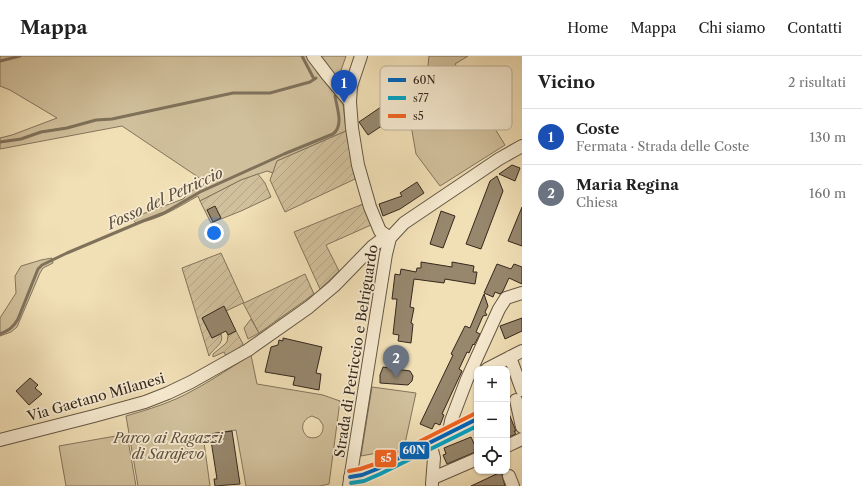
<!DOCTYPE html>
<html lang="it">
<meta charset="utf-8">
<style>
:root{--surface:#fff;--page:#f2f2f2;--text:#222;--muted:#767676;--line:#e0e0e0;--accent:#8f2418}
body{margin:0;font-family:"Libre Caslon Text",serif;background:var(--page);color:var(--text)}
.controls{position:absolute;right:12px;bottom:12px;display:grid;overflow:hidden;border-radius:8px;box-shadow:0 1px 3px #0004}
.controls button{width:36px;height:36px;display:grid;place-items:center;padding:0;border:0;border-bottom:1px solid var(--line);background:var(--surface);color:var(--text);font:20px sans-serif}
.you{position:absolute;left:214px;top:177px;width:14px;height:14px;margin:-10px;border:3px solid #fff;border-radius:50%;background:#1a73e8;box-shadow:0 0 0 6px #1a73e833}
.badge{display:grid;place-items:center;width:26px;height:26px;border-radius:50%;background:var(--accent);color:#fff;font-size:13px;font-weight:700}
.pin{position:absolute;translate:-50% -33px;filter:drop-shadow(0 1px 2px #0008)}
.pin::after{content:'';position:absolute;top:21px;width:14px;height:12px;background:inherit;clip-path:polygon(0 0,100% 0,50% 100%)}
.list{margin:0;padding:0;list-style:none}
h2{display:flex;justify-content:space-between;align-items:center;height:52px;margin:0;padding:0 16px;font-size:17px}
h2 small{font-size:13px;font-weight:400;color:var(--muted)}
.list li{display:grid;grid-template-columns:26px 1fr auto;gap:12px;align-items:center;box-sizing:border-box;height:56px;padding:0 16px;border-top:1px solid var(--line)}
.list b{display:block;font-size:15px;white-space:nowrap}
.list p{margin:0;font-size:13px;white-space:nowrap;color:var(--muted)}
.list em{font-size:13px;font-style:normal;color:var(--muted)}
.icon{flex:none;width:22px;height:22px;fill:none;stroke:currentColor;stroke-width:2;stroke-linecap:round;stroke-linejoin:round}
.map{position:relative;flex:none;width:522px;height:430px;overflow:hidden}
header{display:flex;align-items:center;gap:24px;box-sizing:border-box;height:56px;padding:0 20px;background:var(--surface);border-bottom:1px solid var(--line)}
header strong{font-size:19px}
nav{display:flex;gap:22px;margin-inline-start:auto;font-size:14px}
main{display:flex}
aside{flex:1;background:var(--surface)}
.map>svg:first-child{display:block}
.green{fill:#d1c09c;stroke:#83745c;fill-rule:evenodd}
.garden{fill:url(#garden-furrows);stroke:#83745c}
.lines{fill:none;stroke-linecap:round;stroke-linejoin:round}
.stream{stroke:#7f715a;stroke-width:3}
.building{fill:#97876d;stroke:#35281d}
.street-casing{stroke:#645643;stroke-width:14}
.street{stroke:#f6ead0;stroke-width:12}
.bus-1-casing{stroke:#f6ead0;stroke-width:7}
.bus-2-casing{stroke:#f6ead0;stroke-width:7}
.bus-3-casing{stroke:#f6ead0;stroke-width:7}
.bus-1{stroke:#0065bd;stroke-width:4}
.bus-2{stroke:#03a3c5;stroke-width:4}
.bus-3{stroke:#f26522;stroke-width:4}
.labels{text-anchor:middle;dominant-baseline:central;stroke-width:3.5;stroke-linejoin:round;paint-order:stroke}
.street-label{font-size:14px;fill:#35281d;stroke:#f6ead0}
.park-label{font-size:14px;font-style:italic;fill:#5c4e3d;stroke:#f6ead0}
.water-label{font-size:15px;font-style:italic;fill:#5a4c3b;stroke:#f6ead0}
.key{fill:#f6ead0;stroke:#bcb09a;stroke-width:1}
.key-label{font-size:11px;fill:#35281d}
.line-badge{stroke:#f6ead0;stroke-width:1.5}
.badge-label{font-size:11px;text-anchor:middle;font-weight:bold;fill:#fff}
</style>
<header>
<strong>Mappa</strong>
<nav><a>Home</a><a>Mappa</a><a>Chi siamo</a><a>Contatti</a></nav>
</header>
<main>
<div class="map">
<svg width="522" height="430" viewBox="0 0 522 430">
<defs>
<pattern id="garden-furrows" width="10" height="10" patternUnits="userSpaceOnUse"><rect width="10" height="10" fill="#d1c09c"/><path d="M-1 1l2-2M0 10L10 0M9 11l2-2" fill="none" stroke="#b4a586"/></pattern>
</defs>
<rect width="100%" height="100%" fill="#f1dfb6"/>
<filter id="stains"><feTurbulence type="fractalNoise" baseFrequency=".005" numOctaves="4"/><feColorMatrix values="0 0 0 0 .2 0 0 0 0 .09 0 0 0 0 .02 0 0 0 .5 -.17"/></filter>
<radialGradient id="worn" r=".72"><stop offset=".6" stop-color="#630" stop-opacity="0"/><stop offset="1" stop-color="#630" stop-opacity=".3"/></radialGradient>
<path class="green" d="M 0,0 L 308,0 L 318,18 L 340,41 L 343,47 L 346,75 L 277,105 L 273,117 L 267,115 L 241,124 L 200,145 L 198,140 C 178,151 159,164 136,167 L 133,164 L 137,160 L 183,143 L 191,135 L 207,127 L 122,70 L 0,93 L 0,82 L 12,79 L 57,62 L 10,34 L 0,30 Z
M 317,0 L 346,0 L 337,26 Z
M 429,0 L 468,0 L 455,8 L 505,89 L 440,130 L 416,98 L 404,29 L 427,19 Z
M 52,202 L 53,207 L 43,212 L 40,217 L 17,271 L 11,276 L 0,280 L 0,262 L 16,237 L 15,220 L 21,210 L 41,204 Z
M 251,263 L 259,277 L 248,283 L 244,272 Z
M 251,299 L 257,328 L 323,339 L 340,345 L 329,428 L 320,430 L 246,430 L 236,374 L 203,379 L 210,430 L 138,430 L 126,360 C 143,355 160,350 176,343 C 202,331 227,314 251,299 ZM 312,360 L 319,363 L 323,369 C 324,379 317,384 308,381 C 299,374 302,363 312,360 Z
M 372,331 L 416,337 L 404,392 L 361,400 Z
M 127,378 L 136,430 L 66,430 L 59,390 Z"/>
<path class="garden" d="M 346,75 L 355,123 L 285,156 L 270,124 L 277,105 Z
M 258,118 L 265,127 L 271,141 L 241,155 L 211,167 L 200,145 L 241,124 Z
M 363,148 L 371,169 L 326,189 L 339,215 L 320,233 L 294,176 Z
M 221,197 L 244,247 L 305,218 L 314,238 L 259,277 L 243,247 L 226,255 L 224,251 L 202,262 L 212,282 L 221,278 C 225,288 213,292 209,300 L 182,212 Z
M 236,275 L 243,288 L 242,291 L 226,300 L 224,296 L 213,301 L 213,298 L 224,289 L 227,286 L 228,279 Z"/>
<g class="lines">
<path class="stream" d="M 302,0 L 314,23
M 0,5 L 20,0
M 0,86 L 21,83 L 41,76 L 67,72 L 96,64 L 112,63 L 233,37 L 270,37 L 310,26 L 316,22
M 0,278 C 9,274 13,272 18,263 L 38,213 L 42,209 L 67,197 L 143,165 L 164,157 L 200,136 L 284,98 L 333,78 C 344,70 337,52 335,40 L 337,36"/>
</g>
<path class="building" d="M 397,40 L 406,54 L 368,79 L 359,66 Z
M 512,109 L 520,112 L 515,125 L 499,118 Z
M 497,120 L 503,135 L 481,193 L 466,188 L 490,125 Z
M 417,126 L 424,137 L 400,153 L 383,160 L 379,148 L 402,140 L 400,137 Z
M 215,150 L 221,162 L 213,166 L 207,154 Z
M 522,151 L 522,190 L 508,185 Z
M 441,155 L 455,160 L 443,192 L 430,188 Z
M 421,206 L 452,211 L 452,206 L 474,210 L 473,216 L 477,216 L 475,228 L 445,223 L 444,227 L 414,223 L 410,251 L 414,252 L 411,267 L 413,268 L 411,287 L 398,285 L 399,279 L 393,278 L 397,243 L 392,243 L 395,218 L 400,219 L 401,213 L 416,216 L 417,212 L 421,212 Z
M 497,208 L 511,213 L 514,208 L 522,211 L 522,228 L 509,222 L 503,235 L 500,238 L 495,236 L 493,241 L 484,237 Z
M 484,238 L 488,250 L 485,256 L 487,259 L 483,260 L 476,276 L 480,278 L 474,289 L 473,288 L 469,297 L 467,296 L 459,313 L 462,315 L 442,358 L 444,359 L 440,369 L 435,367 L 432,373 L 420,368 L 453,299 L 451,298 L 465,270 L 470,272 Z
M 224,250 L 236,275 L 228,279 L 226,275 L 212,282 L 202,262 Z
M 522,262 L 522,275 L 505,283 L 500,270 Z
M 283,282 L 322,291 L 316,317 L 321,318 L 319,334 L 293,329 L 295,321 L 265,316 L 271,291 L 278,289 L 279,284 L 283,285 Z
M 383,311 L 410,315 L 413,320 L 412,325 L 408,329 L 380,327 L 380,319 Z
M 30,322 L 38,329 L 35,332 L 42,338 L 29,349 L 16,335 Z
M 507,353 L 516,375 L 514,375 L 516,378 L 507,382 Z
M 232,375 L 240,428 L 215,430 L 214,423 L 217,423 L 210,378 Z
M 471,381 L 476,392 L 474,393 L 475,396 L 447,408 L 443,399 L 446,398 L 444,392 Z
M 503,415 L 502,419 L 505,430 L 471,430 Z"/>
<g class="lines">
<g class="street-casing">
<path id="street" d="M 313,0 L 329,21 L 350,46
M 361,0 L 351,30 L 350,46 L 352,72 L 358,109 L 370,151 L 380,175 L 390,182
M 510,301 L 522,334
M 487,313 L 522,295
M 516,344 L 522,371
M 449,376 L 451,365 L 467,323 L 499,253 L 506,242 L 522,237
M 0,384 L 94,360 L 145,346 L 168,337 L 191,326 L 248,294 L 309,251 L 334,230 L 373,190 L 381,184 L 390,182
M 430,386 L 434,402 L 432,428
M 507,390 L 522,383
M 509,420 L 513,430
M 350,421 L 362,419 L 377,413 L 477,363
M 433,422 L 477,403
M 349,430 L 386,198 L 390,182 L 404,167 L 499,103 L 522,90"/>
</g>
<use href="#street" class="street"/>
<g class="bus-1-casing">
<path id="bus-1" d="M 350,421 L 362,419 L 377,413 L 477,363"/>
</g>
<g class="bus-2-casing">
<path id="bus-2" d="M 351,427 L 364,425 L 380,418 L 477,370"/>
</g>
<g class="bus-3-casing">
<path id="bus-3" d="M 349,415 L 360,413 L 375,408 L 474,358"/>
</g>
<use href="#bus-1" class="bus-1"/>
<use href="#bus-2" class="bus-2"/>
<use href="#bus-3" class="bus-3"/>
</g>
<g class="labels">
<g class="street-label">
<text transform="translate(356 295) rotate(-81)">Strada di Petriccio e Belriguardo</text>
<text transform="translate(96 341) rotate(-16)">Via Gaetano Milanesi</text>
</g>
<g class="park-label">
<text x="168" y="382">Parco ai Ragazzi<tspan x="168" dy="16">di Sarajevo</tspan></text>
</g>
<g class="water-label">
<text transform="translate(165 142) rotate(-25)">Fosso del Petriccio</text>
</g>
</g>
<rect x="380" y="10" width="132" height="64" rx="6" class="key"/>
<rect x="388" y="22" width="18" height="4" fill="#0065bd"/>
<rect x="388" y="40" width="18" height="4" fill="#03a3c5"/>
<rect x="388" y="58" width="18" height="4" fill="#f26522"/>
<g class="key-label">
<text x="413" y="28">60N</text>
<text x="413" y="46">s77</text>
<text x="413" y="64">s5</text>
</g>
<g class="line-badge">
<rect x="399" y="385" width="31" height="19" rx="4" fill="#0065bd"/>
<rect x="374" y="393" width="23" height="19" rx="4" fill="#f26522"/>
</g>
<g class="badge-label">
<text x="414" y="398">60N</text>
<text x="386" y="406">s5</text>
</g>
<rect width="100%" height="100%" filter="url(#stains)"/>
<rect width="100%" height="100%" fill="url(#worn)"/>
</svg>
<div class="controls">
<button>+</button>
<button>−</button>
<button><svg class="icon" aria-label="locate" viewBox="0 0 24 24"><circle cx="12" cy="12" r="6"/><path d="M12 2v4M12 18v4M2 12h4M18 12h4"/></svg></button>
</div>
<div class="you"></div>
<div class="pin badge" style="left:344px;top:47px;background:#1a4fb4">1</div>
<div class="pin badge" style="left:396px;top:322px;background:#6b7280">2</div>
</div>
<aside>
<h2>Vicino<small>2 risultati</small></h2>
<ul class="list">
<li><span class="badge" style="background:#1a4fb4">1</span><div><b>Coste</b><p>Fermata · Strada delle Coste</p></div><em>130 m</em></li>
<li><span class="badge" style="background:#6b7280">2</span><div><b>Maria Regina</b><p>Chiesa</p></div><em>160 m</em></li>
</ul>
</aside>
</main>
